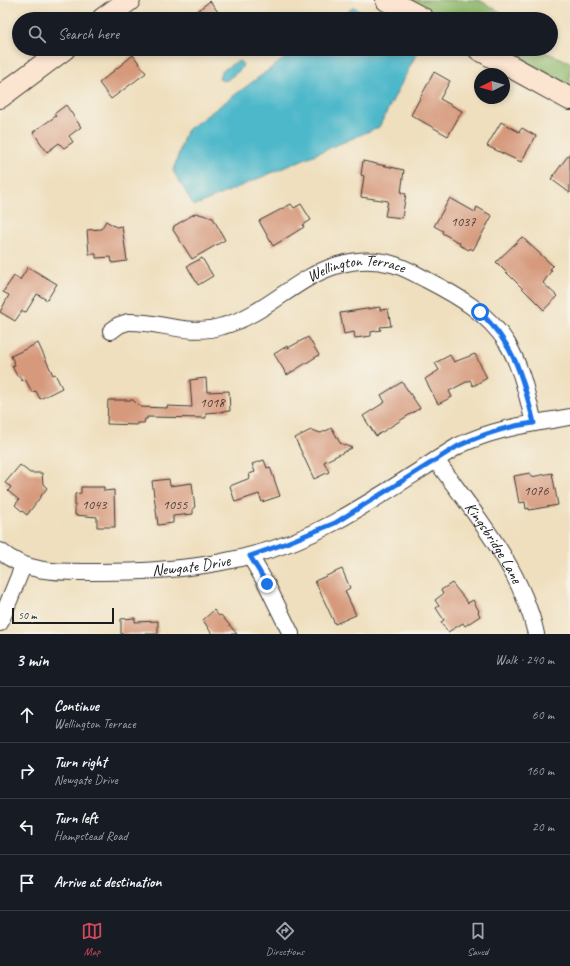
<!DOCTYPE html>
<meta charset="utf-8">
<style>
:root{--surface:#171b24;--page:#242831;--text:#f1f3f6;--muted:#9ea1a6;--line:#363941;--accent:#d1495b}
body{margin:0;font-family:Caveat,sans-serif;background:var(--page);color:var(--text)}
.compass{position:absolute;left:474px;top:68px;width:36px;height:36px;border-radius:50%;background:var(--surface);box-shadow:0 2px 6px #0003;rotate:265deg}
.scale{position:absolute;left:12px;bottom:10px;width:102px;box-sizing:border-box;padding-left:4px;border:2px solid #1c1c1c;border-top:0;font-size:11px;line-height:14px;white-space:nowrap;color:#1c1c1c;-webkit-text-stroke:3px #f7f3e8;paint-order:stroke}
.stop{position:absolute;width:12px;height:12px;margin:-9px;border:3px solid #1a73e8;border-radius:50%;background:#fff}
.stop.end{background:#1a73e8;border-color:#fff;box-shadow:0 1px 4px #0008}
.list{margin:0;padding:0;list-style:none}
h2{display:flex;justify-content:space-between;align-items:center;height:52px;margin:0;padding:0 16px;font-size:17px}
h2 small{font-size:13px;font-weight:400;color:var(--muted)}
.list li{display:grid;grid-template-columns:26px 1fr auto;gap:12px;align-items:center;box-sizing:border-box;height:56px;padding:0 16px;border-top:1px solid var(--line)}
.list b{display:block;font-size:15px;white-space:nowrap}
.list p{margin:0;font-size:13px;white-space:nowrap;color:var(--muted)}
.list em{font-size:13px;font-style:normal;color:var(--muted)}
.icon{flex:none;width:22px;height:22px;fill:none;stroke:currentColor;stroke-width:2;stroke-linecap:round;stroke-linejoin:round}
.map{position:relative;flex:none;width:570px;height:634px;overflow:hidden}
.search{position:absolute;background:var(--surface);box-shadow:0 2px 6px #0003;left:12px;right:12px;top:12px;height:44px;display:flex;align-items:center;gap:10px;box-sizing:border-box;padding:0 14px;border-radius:22px;color:var(--muted);font-size:15px}
.sheet{height:276px;background:var(--surface)}
nav{display:flex;justify-content:space-around;align-items:center;box-sizing:border-box;height:56px;border-top:1px solid var(--line);background:var(--surface);font-size:11px;color:var(--muted)}
nav a{display:grid;justify-items:center;gap:2px}
nav .on{color:var(--accent)}
.map>svg:first-child{display:block}
.forest{fill:#90b86d;stroke:#566a44}
.water{fill:#4db8ca;stroke:#346a73}
.building{fill:#d6997b}
.lines{fill:none;stroke-linecap:round;stroke-linejoin:round}
.street-casing{stroke:#3c3934;stroke-width:18}
.secondary-casing{stroke:#3c3934;stroke-width:24}
.street{stroke:#fff;stroke-width:16}
.secondary{stroke:#fce5d0;stroke-width:22}
.route{stroke:#1a73e8;stroke-width:5}
.labels{text-anchor:middle;dominant-baseline:central;stroke-width:4;stroke-linejoin:round;paint-order:stroke}
.number-label{font-size:14px;fill:#4a3b34}
.street-label{font-size:16px;fill:#1c1c1c;stroke:#f7f3e8}
</style>
<div class="map">
<svg width="570" height="634" viewBox="0 0 570 634">
<rect width="100%" height="100%" fill="#f7f3e8"/>
<filter id="ink" filterUnits="userSpaceOnUse"><feTurbulence type="fractalNoise" baseFrequency=".025" numOctaves="2"/><feDisplacementMap in="SourceGraphic" scale="8" xChannelSelector="R" yChannelSelector="G"/><feConvolveMatrix kernelMatrix="1 2 1 2 8 2 1 2 1" color-interpolation-filters="sRGB"/></filter>
<filter id="wash" filterUnits="userSpaceOnUse"><feTurbulence type="fractalNoise" baseFrequency=".012" numOctaves="4" result="noise"/><feDisplacementMap in="SourceGraphic" scale="16" xChannelSelector="R" yChannelSelector="G"/><feGaussianBlur stdDeviation="0.9" result="paint"/><feColorMatrix in="noise" values="0 0 0 0 0 0 0 0 0 0 0 0 0 0 0 0 0 1.4 0 .05"/><feComposite in="paint" operator="in"/></filter>
<g filter="url(#wash)">
<rect width="100%" height="100%" fill="#efdfbe"/>
<path class="forest" d="M 402,0 L 479,0 L 513,19 L 437,19 Z
M 494,49 L 543,49 L 547,53 L 570,62 L 570,90 Z"/>
<path class="water" d="M 354,7 L 373,19 L 338,19 Z
M 297,49 L 419,49 L 379,127 L 194,206 L 173,171 L 186,131 Z
M 240,61 L 243,65 L 240,70 L 227,80 L 222,81 L 219,78 L 221,72 L 234,63 Z"/>
<g id="blocks">
<path class="building" d="M 210,1 L 223,19 L 201,19 L 196,12 Z
M 133,55 L 146,73 L 111,99 L 99,83 Z
M 434,72 L 450,81 L 440,99 L 462,111 L 448,136 L 411,115 Z
M 66,105 L 81,127 L 69,136 L 73,142 L 64,148 L 59,143 L 47,152 L 33,132 L 56,116 L 54,114 Z
M 501,122 L 519,132 L 522,128 L 536,136 L 521,162 L 487,146 Z
M 570,153 L 570,193 L 551,179 Z
M 363,161 L 404,170 L 401,193 L 406,194 L 402,218 L 385,216 L 388,201 L 361,197 L 364,176 L 361,175 Z
M 450,198 L 475,212 L 477,207 L 492,216 L 473,250 L 470,248 L 469,250 L 459,245 L 460,243 L 442,233 L 443,231 L 434,226 Z
M 291,204 L 294,208 L 301,204 L 311,220 L 303,225 L 304,227 L 273,246 L 259,221 Z
M 196,213 L 213,218 L 225,240 L 192,259 L 173,230 L 174,226 Z
M 106,221 L 116,227 L 122,226 L 127,261 L 112,263 L 111,257 L 96,258 L 96,254 L 89,254 L 87,230 L 101,229 Z
M 522,237 L 553,266 L 550,269 L 552,270 L 549,274 L 543,283 L 557,296 L 544,310 L 496,262 Z
M 202,258 L 213,276 L 198,285 L 187,266 Z
M 28,267 L 57,284 L 47,300 L 37,294 L 26,312 L 22,311 L 15,321 L 0,312 L 9,295 L 3,292 L 14,276 L 20,280 Z
M 380,307 L 380,310 L 388,309 L 391,326 L 380,327 L 381,330 L 371,332 L 371,336 L 355,338 L 354,332 L 344,334 L 340,313 Z
M 308,337 L 319,355 L 287,375 L 274,354 L 287,346 L 288,348 Z
M 38,343 L 53,375 L 55,374 L 62,388 L 40,399 L 36,391 L 32,392 L 25,379 L 22,381 L 19,376 L 17,376 L 12,366 L 15,365 L 11,356 Z
M 475,354 L 487,378 L 473,386 L 470,380 L 449,391 L 452,397 L 438,404 L 425,379 L 439,370 L 435,363 L 450,355 L 454,362 Z
M 206,378 L 207,392 L 229,391 L 230,411 L 206,413 L 206,418 L 147,417 L 147,419 L 145,419 L 144,423 L 137,423 L 137,425 L 107,424 L 108,400 L 133,400 L 140,407 L 167,408 L 167,406 L 192,407 L 190,380 Z
M 402,382 L 420,408 L 376,436 L 363,416 L 385,402 L 381,395 Z
M 332,428 L 340,443 L 352,448 L 324,462 L 329,472 L 314,479 L 295,438 L 311,430 L 321,433 Z
M 264,460 L 267,468 L 270,467 L 280,496 L 262,502 L 259,494 L 235,502 L 230,486 L 250,478 L 249,474 L 255,472 L 252,464 Z
M 20,465 L 30,473 L 42,473 L 43,484 L 47,488 L 27,515 L 17,507 L 15,505 L 19,500 L 8,491 L 11,487 L 5,483 Z
M 530,473 L 531,477 L 552,473 L 558,505 L 529,510 L 529,508 L 526,509 L 525,502 L 519,503 L 514,476 Z
M 169,479 L 170,486 L 192,483 L 195,508 L 193,508 L 193,514 L 173,516 L 173,523 L 158,525 L 152,481 Z
M 81,487 L 104,487 L 104,491 L 114,490 L 115,527 L 97,527 L 97,517 L 75,515 L 75,494 L 81,493 Z
M 342,569 L 350,588 L 345,591 L 356,615 L 335,624 L 315,581 Z
M 452,583 L 468,603 L 473,600 L 479,611 L 478,612 L 480,616 L 465,626 L 463,623 L 448,632 L 441,622 L 444,620 L 436,608 L 439,606 L 435,600 L 443,594 L 441,590 Z
M 214,610 L 219,616 L 221,615 L 237,634 L 212,634 L 203,620 Z
M 135,618 L 135,622 L 158,621 L 158,634 L 121,634 L 121,619 Z"/>
</g>
</g>
<g filter="url(#ink)">
<use href="#blocks" fill-opacity="0" stroke="#3c3934" stroke-width="1"/>
<g class="lines">
<g class="street-casing">
<g id="street">
<path id="s1" d="M 111,331 L 119,325 L 128,322 C 162,321 188,337 223,326 C 265,315 296,277 338,265 C 355,260 374,259 392,264 C 404,267 416,274 427,280 C 458,296 488,313 507,343 C 522,368 527,396 534,423"/>
<path id="s2" d="M 436,460 C 475,515 521,567 536,634"/>
<path id="s3" d="M 0,551 C 29,575 62,572 98,572 C 180,572 262,563 335,522 C 377,499 418,471 458,446 C 494,428 531,424 570,417"/>
<path d="M 250,556 L 267,585 L 291,634"/>
<path d="M 0,623 L 23,566"/>
</g>
</g>
<g class="secondary-casing">
<path id="secondary" d="M 387,0 L 423,19
M 103,19 L 129,0
M 479,49 L 570,99
M 0,97 L 64,49"/>
</g>
<use href="#street" class="street"/>
<use href="#secondary" class="secondary"/>
</g>
</g>
<g class="lines" filter="url(#ink)">
<path class="route" d="M 267,584 L 250,556 L 284,544 L 335,523 L 458,446 C 483,434 507,426 534,423 C 522,375 516,348 480,312"/>
</g>
<g class="labels">
<g class="number-label">
<text x="463" y="221">1037</text>
<text x="212" y="402">1018</text>
<text x="536" y="490">1076</text>
<text x="94" y="504">1043</text>
<text x="175" y="504">1055</text>
</g>
<g class="street-label">
<text stroke="none"><textPath href="#s1" startOffset="264">Wellington Terrace</textPath></text>
<text stroke="none"><textPath href="#s2" startOffset="101">Kingsbridge Lane</textPath></text>
<text stroke="none"><textPath href="#s3" startOffset="196">Newgate Drive</textPath></text>
</g>
</g>
</svg>
<svg class="compass" viewBox="-18 -18 36 36"><path d="M0-13l5 13h-10z" fill="#e53935"/><path d="M0 13l5-13h-10z" fill="#9ea1a6"/></svg>
<div class="scale">50 m</div>
<div class="stop" style="left:480px;top:312px"></div>
<div class="stop end" style="left:267px;top:584px"></div>
<div class="search"><svg class="icon" aria-label="search" viewBox="0 0 24 24"><circle cx="10" cy="10" r="6"/><path d="M15 15l6 6"/></svg>Search here</div>
</div>
<section class="sheet">
<h2>3 min<small>Walk · 240 m</small></h2>
<ul class="list">
<li><svg class="icon" aria-label="ahead" viewBox="0 0 24 24"><path d="M12 20V5M6 11l6-6 6 6"/></svg><div><b>Continue</b><p>Wellington Terrace</p></div><em>60 m</em></li>
<li><svg class="icon" aria-label="right" viewBox="0 0 24 24"><path d="M7 20v-9h11M14 6l5 5-5 5"/></svg><div><b>Turn right</b><p>Newgate Drive</p></div><em>160 m</em></li>
<li><svg class="icon" aria-label="left" viewBox="0 0 24 24"><path d="M17 20v-9H6M10 6l-5 5 5 5"/></svg><div><b>Turn left</b><p>Hampstead Road</p></div><em>20 m</em></li>
<li><svg class="icon" aria-label="arrive" viewBox="0 0 24 24"><path d="M6 21V4h12l-3 4 3 4H6"/></svg><div><b>Arrive at destination</b></div></li>
</ul>
</section>
<nav>
<a class="on"><svg class="icon" aria-label="map" viewBox="0 0 24 24"><path d="M3 6l6-2 6 2 6-2v14l-6 2-6-2-6 2zM9 4v14M15 6v14"/></svg>Map</a>
<a><svg class="icon" aria-label="directions" viewBox="0 0 24 24"><path d="M12 3l9 9-9 9-9-9zM9 14v-3h6M13 9l2 2-2 2"/></svg>Directions</a>
<a><svg class="icon" aria-label="saved" viewBox="0 0 24 24"><path d="M7 4h10v16l-5-4-5 4z"/></svg>Saved</a>
</nav>
